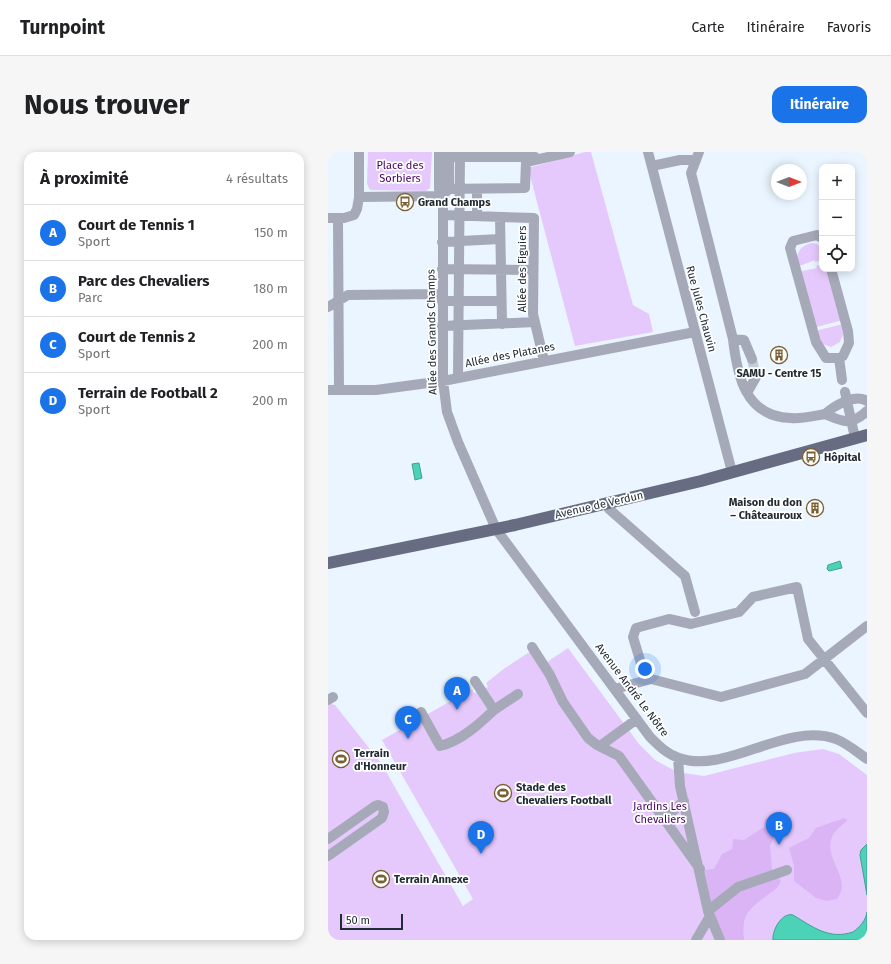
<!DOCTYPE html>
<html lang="fr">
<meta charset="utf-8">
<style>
:root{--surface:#fff;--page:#f6f6f6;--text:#202124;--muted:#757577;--line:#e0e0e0;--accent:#1a73e8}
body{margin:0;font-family:"Fira Sans",sans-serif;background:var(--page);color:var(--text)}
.controls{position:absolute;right:12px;top:12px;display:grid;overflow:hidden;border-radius:8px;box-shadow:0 2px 10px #0003}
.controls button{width:36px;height:36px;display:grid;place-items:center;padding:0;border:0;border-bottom:1px solid var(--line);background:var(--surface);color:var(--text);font:20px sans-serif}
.compass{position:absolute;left:443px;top:12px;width:36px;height:36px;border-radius:50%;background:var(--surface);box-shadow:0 2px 10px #0003;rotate:90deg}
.scale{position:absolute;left:12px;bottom:10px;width:63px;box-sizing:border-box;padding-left:4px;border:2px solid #202b34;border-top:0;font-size:11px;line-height:14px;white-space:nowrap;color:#202b34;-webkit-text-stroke:3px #fff;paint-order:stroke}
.you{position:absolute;left:317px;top:517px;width:14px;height:14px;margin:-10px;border:3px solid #fff;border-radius:50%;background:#1a73e8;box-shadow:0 0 0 6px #1a73e833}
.badge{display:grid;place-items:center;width:26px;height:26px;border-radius:50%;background:var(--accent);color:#fff;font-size:13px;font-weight:700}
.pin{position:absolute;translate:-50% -33px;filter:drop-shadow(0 1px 2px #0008)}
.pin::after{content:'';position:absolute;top:21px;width:14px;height:12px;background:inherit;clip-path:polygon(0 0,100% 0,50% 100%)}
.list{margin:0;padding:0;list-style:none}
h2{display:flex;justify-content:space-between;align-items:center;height:52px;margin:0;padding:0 16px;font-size:17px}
h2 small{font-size:13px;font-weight:400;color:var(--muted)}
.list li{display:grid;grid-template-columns:26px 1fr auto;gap:12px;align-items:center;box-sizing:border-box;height:56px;padding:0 16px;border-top:1px solid var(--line)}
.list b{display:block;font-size:15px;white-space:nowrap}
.list p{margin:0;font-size:13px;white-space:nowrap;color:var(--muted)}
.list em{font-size:13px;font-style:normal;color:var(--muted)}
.icon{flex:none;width:22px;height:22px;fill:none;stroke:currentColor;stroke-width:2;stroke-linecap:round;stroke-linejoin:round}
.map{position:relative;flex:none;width:539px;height:788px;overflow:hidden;border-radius:12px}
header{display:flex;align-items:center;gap:24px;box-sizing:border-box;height:56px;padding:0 20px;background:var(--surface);border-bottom:1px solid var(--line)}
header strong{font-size:19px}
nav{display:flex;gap:22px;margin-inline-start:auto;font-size:14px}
.intro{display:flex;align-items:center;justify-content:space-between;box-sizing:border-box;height:96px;padding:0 24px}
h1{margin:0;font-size:28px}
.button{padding:10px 18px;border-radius:12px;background:var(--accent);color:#fff;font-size:14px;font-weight:700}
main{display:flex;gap:24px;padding:0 24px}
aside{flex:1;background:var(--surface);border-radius:12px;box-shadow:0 2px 10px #0003}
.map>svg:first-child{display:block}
.green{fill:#e6c9fc}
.forest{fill:#dab4f5}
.water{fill:#4bd2b7;stroke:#3ea090}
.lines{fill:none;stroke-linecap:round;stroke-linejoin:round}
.minor-tunnel{stroke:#c2cdd6;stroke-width:10;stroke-dasharray:10 5;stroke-linecap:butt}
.minor{stroke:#a6a9b7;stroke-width:10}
.major{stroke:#676c83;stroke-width:12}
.labels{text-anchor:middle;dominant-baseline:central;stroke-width:3.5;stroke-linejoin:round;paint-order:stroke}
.park-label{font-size:11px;fill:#460064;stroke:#fff}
.poi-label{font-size:11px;font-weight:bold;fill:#202b34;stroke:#fff;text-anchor:start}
.street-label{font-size:11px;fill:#202b34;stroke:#fff}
</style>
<header>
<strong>Turnpoint</strong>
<nav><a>Carte</a><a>Itinéraire</a><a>Favoris</a></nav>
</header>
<div class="intro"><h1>Nous trouver</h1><a class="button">Itinéraire</a></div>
<main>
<aside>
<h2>À proximité<small>4 résultats</small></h2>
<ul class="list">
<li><span class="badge">A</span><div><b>Court de Tennis 1</b><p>Sport</p></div><em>150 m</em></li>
<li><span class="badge">B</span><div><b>Parc des Chevaliers</b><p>Parc</p></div><em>180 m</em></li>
<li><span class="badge">C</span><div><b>Court de Tennis 2</b><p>Sport</p></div><em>200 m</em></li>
<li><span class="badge">D</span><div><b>Terrain de Football 2</b><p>Sport</p></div><em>200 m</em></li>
</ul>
</aside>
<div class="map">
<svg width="539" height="788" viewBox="0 0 539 788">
<rect width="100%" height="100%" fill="#eaf5ff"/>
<path class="green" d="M 40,0 L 104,0 L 102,36 L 98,39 L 42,38 L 39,32 Z
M 257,0 L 263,0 L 305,153 L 321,162 L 325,180 L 247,194 L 200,16 Z
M 484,91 L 489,92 L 494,97 L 494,108 L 487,110 L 487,108 L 469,115 C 468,103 470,94 484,91 Z
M 494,112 L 494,117 L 500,117 L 515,168 L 485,176 L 469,120 L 489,116 L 488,114 Z
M 515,172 L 517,178 L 512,190 L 503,195 L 492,191 L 487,179 Z
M 240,496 L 311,592 L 327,608 L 349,620 L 376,624 L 466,601 L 495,597 L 511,602 L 539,623 L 539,788 L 0,788 L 0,551 L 7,553 L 53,611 L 135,754 L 145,747 L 54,588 L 144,537 L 146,541 L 160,535 L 158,531 L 177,516 L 203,499 L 213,514 Z"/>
<path class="forest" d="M 451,660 L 460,662 L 442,693 L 444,719 L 453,729 C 450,736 446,738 441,742 C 421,757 413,762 416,788 L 396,788 L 389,777 L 374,722 L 377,718 L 386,717 L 394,702 L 404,697 L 405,687 L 416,688 L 436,675 L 437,667 L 450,666 Z
M 516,666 L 520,668 C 515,672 510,676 506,681 C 494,700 514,717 514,735 C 514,739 511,743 509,747 L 499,749 L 488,746 L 466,729 L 466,714 L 461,696 L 481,686 L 488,676 Z"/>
<path class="water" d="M 91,311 L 94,326 L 87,328 L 84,312 Z
M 512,409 L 514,416 L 501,419 L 499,417 L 500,413 Z
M 539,692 L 539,743 L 532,703 L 533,698 Z
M 539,760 L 539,788 L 445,788 C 444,778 454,760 465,763 C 485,775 501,788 525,780 C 532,775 538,768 539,760 Z"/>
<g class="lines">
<path class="minor-tunnel" d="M 424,207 L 428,225"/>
<path class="minor" d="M 31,0 L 31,45
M 111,0 L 111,37 L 115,44 L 115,229 L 119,260 L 130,290 L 168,377 L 322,585 C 331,594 339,602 351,606 C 398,623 458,569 508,587 C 520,592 529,600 539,607
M 320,0 L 404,320
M 371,0 L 363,21 L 405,187 C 409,223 417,265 463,266 C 474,267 486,264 497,262
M 111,5 L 207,5
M 324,14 L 352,8 L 367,8
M 111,37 L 197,36 L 198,10 L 242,0
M 117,41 L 121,37 L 121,0
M 115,63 L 206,66 L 205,162 L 216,209
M 149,64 L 149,37
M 172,65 L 174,172
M 0,66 L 16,66 L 26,63 L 29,57 L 31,45 L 115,44
M 10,66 L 11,238
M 494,86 L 489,83 L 465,89 L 462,96 L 488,190 L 498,206 L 511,206 L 515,204 L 521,191 L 520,179 L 503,117
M 114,90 L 172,87
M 114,117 L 205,118
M 114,149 L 173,149
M 0,155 L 20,143 L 114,142
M 114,174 L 207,170
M 405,187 L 416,188 L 424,207
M 511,206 L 514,228
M 130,226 L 132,0
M 0,238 L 48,238 L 115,229 L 367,180
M 517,240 L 527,286
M 419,241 L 428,225
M 539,249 C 527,241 506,254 497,262 C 515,270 523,274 539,259
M 278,351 L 281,357 L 357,424 L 367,460
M 204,495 L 222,523 L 235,550 L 260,586 L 269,593 L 291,604 L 372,717
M 318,528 L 305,485 L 308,476 L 341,467 L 363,472 L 411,460 L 425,445 L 469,435 L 480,487 L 539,561
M 147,529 L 166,558 L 190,542
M 287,537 L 323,527 L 393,545 L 477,522 L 539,474
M 0,548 L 5,545
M 93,560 L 112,594 C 133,589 151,572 166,558
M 272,594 L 309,567
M 350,606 L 352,634 L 380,759 L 392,788
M 336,667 L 356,649
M 0,687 L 47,654 L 50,653 L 55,655 L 56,660 L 54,666 L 0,704
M 380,759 L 410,735 L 459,718
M 368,788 L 382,764"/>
<path class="major" d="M 0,411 L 187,373 L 373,329 L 539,283"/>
</g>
<defs>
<g id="bus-ring" transform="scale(0.9)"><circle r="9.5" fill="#fff" stroke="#7b5f32" stroke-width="1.5"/><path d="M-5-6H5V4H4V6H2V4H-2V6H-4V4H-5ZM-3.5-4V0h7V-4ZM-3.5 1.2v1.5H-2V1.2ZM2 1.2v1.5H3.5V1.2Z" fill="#7b5f32"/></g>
<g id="building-ring" transform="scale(0.9)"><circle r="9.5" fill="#fff" stroke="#7b5f32" stroke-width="1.5"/><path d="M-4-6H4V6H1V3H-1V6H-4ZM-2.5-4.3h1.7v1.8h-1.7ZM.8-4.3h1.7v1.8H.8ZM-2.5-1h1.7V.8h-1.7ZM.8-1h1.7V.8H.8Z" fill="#7b5f32"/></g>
<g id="stadium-ring" transform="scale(0.9)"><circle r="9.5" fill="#fff" stroke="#7b5f32" stroke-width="1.5"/><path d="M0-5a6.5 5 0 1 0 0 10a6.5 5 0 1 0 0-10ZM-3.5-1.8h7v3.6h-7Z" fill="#7b5f32"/></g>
</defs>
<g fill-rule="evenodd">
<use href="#bus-ring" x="77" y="50"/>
<use href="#building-ring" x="451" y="203"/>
<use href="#bus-ring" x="483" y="305"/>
<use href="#building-ring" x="487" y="356"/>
<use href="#stadium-ring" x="13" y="607"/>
<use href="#stadium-ring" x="175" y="641"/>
<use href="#stadium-ring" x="53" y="727"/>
</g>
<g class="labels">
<g class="park-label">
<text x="72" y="13">Place des<tspan x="72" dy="13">Sorbiers</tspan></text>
<text x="332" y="654">Jardins Les<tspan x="332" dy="13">Chevaliers</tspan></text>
</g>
<g class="poi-label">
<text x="90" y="50">Grand Champs</text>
<text x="451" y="221" text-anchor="middle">SAMU - Centre 15</text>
<text x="496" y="305">Hôpital</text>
<text x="474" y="350" text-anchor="end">Maison du don<tspan x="474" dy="13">– Châteauroux</tspan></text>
<text x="26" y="601">Terrain<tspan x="26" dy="13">d'Honneur</tspan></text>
<text x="188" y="635">Stade des<tspan x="188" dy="13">Chevaliers Football</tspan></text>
<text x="66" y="727">Terrain Annexe</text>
</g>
<g class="street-label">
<text transform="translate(194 117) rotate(-90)">Allée des Figuiers</text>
<text transform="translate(373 157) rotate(75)">Rue Jules Chauvin</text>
<text transform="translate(104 180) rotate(-91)">Allée des Grands Champs</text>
<text transform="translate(182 203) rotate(-11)">Allée des Platanes</text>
<text transform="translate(271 353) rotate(-13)">Avenue de Verdun</text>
<text transform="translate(304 538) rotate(53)">Avenue André Le Nôtre</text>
</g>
</g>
</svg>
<div class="controls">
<button>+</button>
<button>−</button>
<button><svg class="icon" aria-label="locate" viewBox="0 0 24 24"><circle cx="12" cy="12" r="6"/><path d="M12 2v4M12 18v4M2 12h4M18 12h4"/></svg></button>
</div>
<svg class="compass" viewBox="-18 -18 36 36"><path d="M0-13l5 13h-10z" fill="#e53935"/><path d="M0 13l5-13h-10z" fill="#757577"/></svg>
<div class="scale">50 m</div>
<div class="you"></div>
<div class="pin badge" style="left:129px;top:558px">A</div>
<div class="pin badge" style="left:451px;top:693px">B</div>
<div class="pin badge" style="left:80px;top:587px">C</div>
<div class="pin badge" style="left:153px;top:702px">D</div>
</div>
</main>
